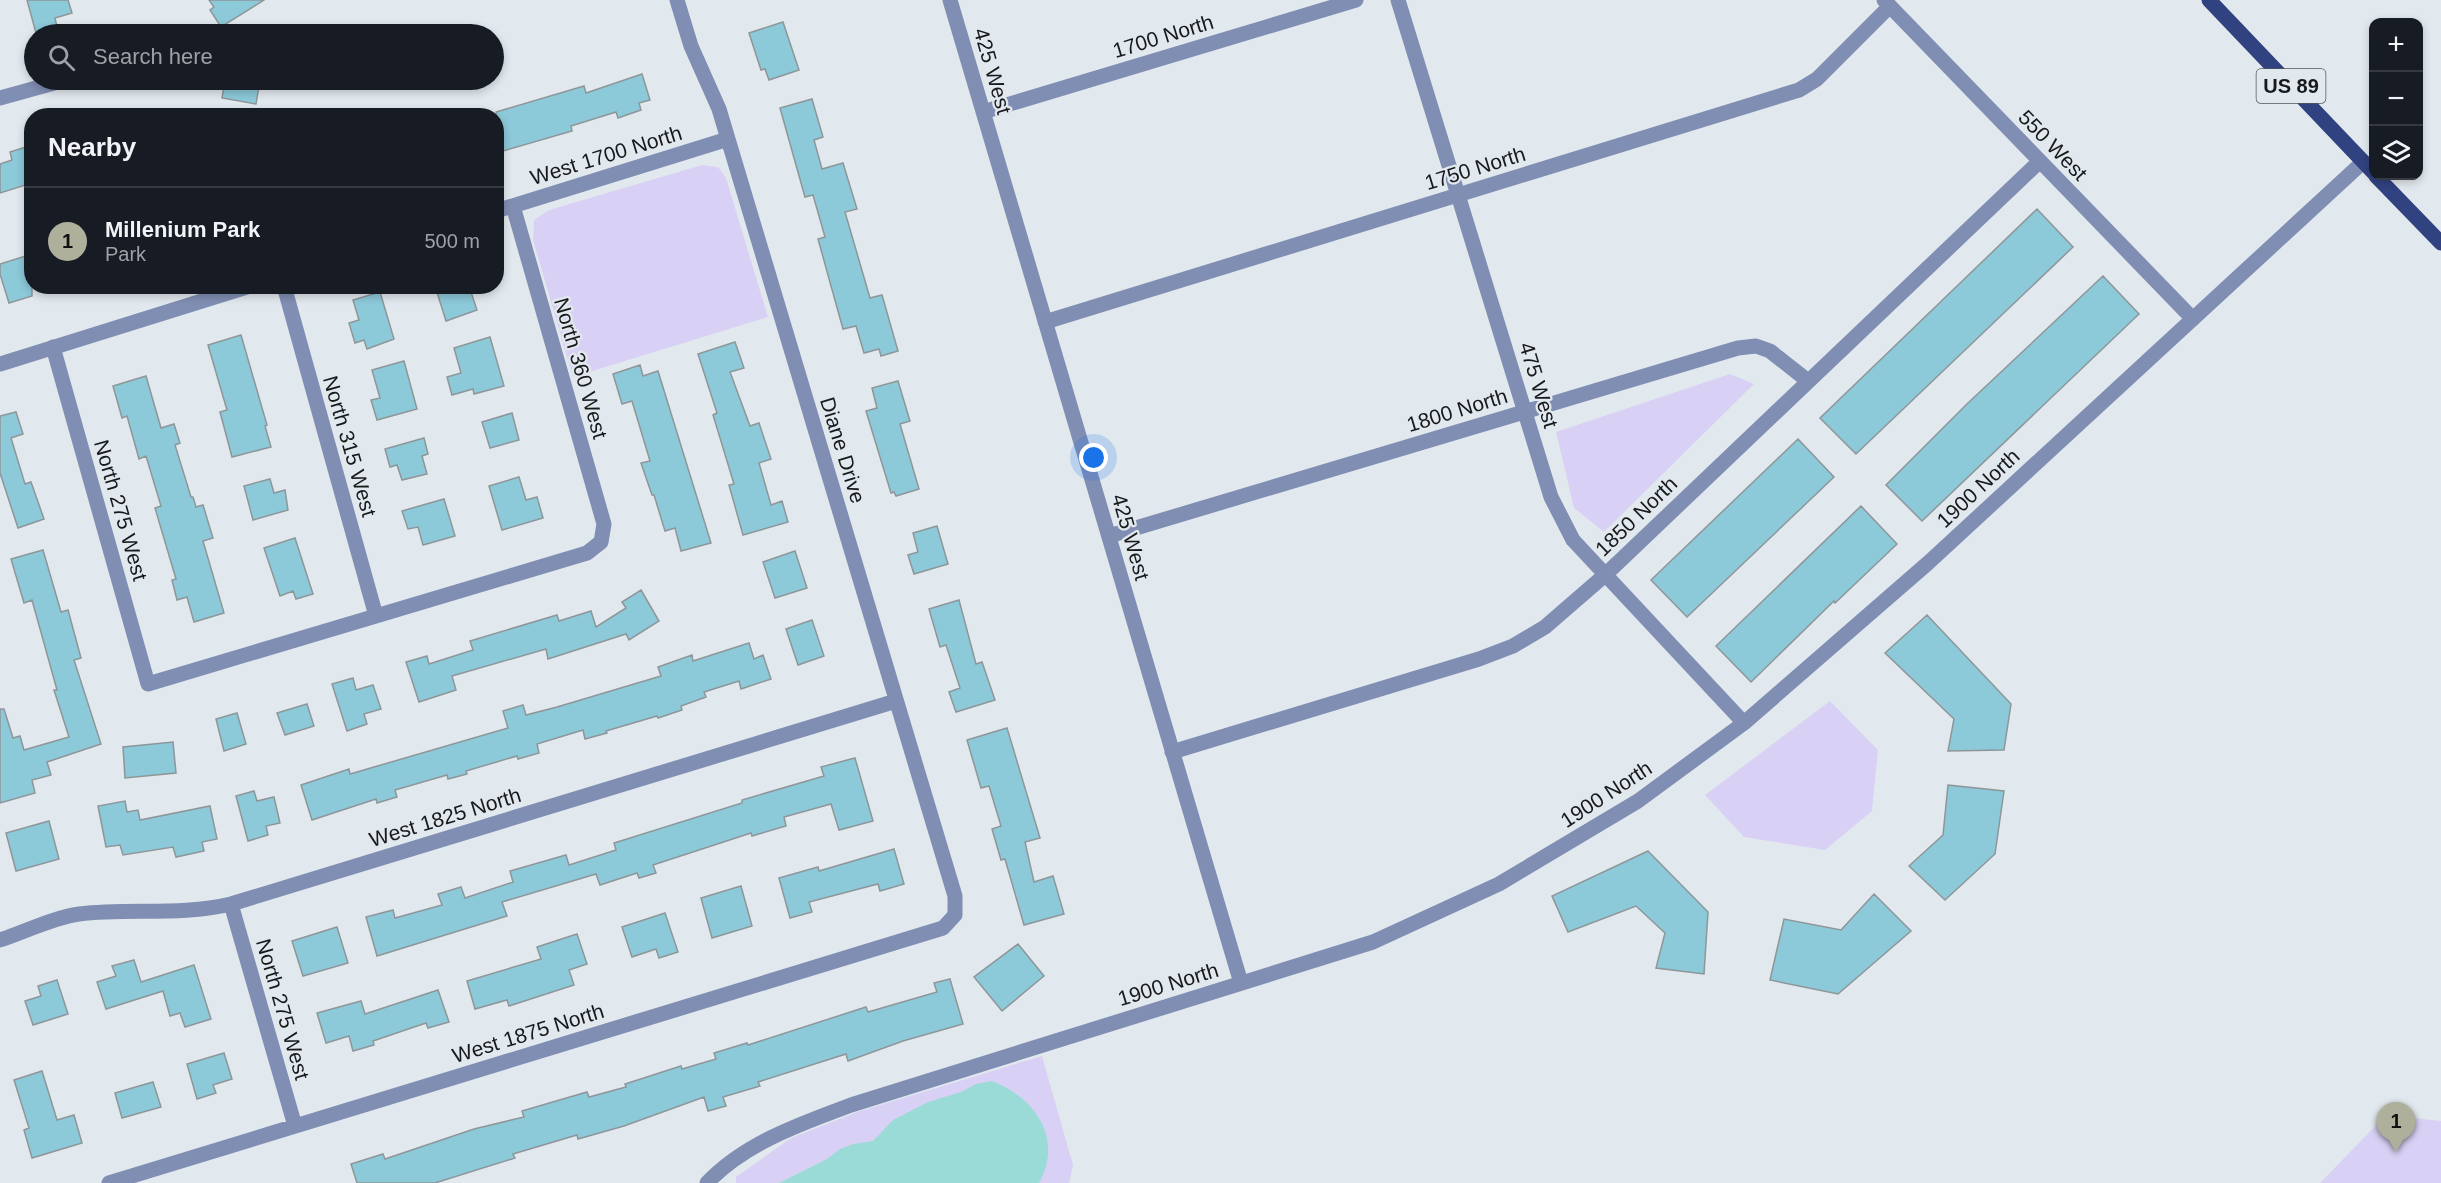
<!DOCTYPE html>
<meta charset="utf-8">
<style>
:root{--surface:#171b24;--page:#242831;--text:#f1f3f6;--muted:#9ea1a6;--line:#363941;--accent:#aeb09c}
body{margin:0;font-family:Arial,sans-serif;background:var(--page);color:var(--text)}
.controls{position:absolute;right:18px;top:18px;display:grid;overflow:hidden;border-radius:12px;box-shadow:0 3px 9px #0003}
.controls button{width:54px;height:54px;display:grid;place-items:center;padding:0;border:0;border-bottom:2px solid var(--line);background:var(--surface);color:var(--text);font:30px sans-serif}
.you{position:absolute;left:1094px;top:458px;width:21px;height:21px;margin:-15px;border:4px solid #fff;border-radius:50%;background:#1a73e8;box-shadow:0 0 0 9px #1a73e833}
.badge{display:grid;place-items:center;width:39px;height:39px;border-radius:50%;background:var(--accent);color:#111;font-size:20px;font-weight:700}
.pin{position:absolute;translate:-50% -50px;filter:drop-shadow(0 2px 3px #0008)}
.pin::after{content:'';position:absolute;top:32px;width:21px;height:18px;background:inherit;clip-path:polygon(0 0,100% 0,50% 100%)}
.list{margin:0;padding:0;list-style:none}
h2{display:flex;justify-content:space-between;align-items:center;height:78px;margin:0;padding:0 24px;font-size:26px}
h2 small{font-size:20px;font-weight:400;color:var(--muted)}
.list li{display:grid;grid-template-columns:39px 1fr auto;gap:18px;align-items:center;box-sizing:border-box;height:108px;padding:0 24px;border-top:2px solid var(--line)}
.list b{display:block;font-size:22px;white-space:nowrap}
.list p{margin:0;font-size:20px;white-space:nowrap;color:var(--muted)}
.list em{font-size:20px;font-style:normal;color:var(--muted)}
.icon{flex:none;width:33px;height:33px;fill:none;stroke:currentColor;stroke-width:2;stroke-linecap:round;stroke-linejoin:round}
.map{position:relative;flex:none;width:2441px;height:1183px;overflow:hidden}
.search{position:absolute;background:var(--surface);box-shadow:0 3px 9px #0003;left:24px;top:24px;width:480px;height:66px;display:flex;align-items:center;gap:15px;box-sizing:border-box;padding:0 21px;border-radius:33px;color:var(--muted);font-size:22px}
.panel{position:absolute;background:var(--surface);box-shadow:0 3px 9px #0003;left:24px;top:108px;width:480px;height:186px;border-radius:24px}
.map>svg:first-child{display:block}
.green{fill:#d9d1f5}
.water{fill:#9adbd7}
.building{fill:#8cc9d9;stroke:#8e9699;stroke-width:1.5}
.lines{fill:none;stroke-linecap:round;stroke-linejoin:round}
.street{stroke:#818eb3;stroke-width:15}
.primary{stroke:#314281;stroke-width:15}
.labels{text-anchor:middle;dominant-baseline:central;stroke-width:4.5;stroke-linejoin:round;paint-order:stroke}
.shield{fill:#e2e9ee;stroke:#54575a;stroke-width:1.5}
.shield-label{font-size:20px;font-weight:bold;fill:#17191b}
.street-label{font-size:21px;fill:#17191b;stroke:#e2e9ee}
</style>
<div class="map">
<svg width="2441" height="1183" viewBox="0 0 2441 1183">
<rect width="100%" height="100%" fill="#e2e9ee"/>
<path class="green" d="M 702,165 L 718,167 L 726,178 L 768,317 L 573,377 L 533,240 L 534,220 L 549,210 Z
M 1730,374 L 1754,384 L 1604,532 L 1574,508 L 1556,432 Z
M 1830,701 L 1878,750 L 1872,811 L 1825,850 L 1744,837 L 1705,795 Z
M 1042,1056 L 1073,1165 L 1069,1183 L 736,1183 L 736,1177 L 791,1138 L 857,1112 Z
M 2386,1115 L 2441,1121 L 2441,1183 L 2320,1183 Z"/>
<path class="water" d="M 992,1081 C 1035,1097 1064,1139 1039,1183 L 779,1183 L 827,1159 L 840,1149 L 853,1144 L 873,1141 L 893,1120 L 928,1102 L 961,1092 L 976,1084 Z"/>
<path class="building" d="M 27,0 L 68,0 L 72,13 L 55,18 L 57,27 L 36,33 Z
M 209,0 L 264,0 L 221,27 L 210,10 L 214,7 Z
M 783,22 L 799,70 L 769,80 L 765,69 L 761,70 L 749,33 Z
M 642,74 L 650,100 L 639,103 L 641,110 L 618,118 L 616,112 L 571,126 L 572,131 L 496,153 L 496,112 L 584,86 L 586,93 Z
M 225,80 L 260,80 L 256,104 L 222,98 Z
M 812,99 L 823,137 L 814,140 L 822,169 L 843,163 L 857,209 L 845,212 L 870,298 L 882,295 L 898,351 L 881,356 L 879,349 L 864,353 L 856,326 L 843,329 L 818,239 L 825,237 L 813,195 L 805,197 L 780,108 Z
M 32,145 L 32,183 L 0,193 L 0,164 L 12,160 L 10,152 Z
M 2037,209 L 2073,247 L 1856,454 L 1820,418 Z
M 32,254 L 32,296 L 9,303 L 0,274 L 0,264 Z
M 2103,276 L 2139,314 L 1922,521 L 1886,485 L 1968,403 Z
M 435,286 L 469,286 L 477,310 L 446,321 Z
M 380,292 L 394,339 L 367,349 L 364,340 L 355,343 L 349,323 L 359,320 L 353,300 Z
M 241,335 L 267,425 L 265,426 L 271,447 L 232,457 L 220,412 L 227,410 L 208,345 Z
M 490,337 L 504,386 L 474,394 L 473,389 L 452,395 L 447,377 L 461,373 L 454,348 Z
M 735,342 L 744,368 L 730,372 L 750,426 L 759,423 L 771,459 L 759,463 L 771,505 L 782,501 L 788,522 L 743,535 L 729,485 L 734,484 L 713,415 L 717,413 L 698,354 Z
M 404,361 L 417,409 L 377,420 L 371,400 L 380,398 L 372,370 Z
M 640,365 L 643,376 L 658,371 L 711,543 L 681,551 L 675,528 L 665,531 L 654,495 L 652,495 L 641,463 L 650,461 L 632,401 L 622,404 L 613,374 Z
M 146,376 L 161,428 L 174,424 L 180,443 L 175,445 L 191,497 L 193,497 L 196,507 L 203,505 L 213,538 L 203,541 L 224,613 L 194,622 L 187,597 L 177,600 L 172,580 L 176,579 L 155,508 L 161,506 L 146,456 L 139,459 L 127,416 L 122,418 L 113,386 Z
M 898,381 L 910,421 L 900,424 L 919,489 L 896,496 L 894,492 L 891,493 L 866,411 L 877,408 L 872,388 Z
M 16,412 L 23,434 L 11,438 L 25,484 L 31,482 L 44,519 L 18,528 L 0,473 L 0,416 Z
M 512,413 L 519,440 L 490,448 L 482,422 Z
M 424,438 L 428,454 L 422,456 L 427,474 L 402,480 L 397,465 L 390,467 L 385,449 Z
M 1798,439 L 1834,477 L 1687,617 L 1651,580 Z
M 519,477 L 526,500 L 537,497 L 543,518 L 502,530 L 489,486 Z
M 270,479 L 274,493 L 285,490 L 288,510 L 253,520 L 244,486 Z
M 444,499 L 455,536 L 423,545 L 418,527 L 408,529 L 402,511 Z
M 1861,506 L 1897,544 L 1835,603 L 1834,601 L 1751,682 L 1716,646 Z
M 937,526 L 948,564 L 914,574 L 908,555 L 918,552 L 913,533 Z
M 295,538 L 313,594 L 296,599 L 293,591 L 280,596 L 264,548 Z
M 43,550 L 61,612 L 68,610 L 81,658 L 74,660 L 101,744 L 47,762 L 51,775 L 32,780 L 35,793 L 0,803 L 0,709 L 4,709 L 13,738 L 20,736 L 24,750 L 69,737 L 54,690 L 57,690 L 32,600 L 24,603 L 11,559 Z
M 795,551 L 807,588 L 775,598 L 763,562 Z
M 641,590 L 659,621 L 629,640 L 626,634 L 548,659 L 546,649 L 452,676 L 456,690 L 419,702 L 406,662 L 427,656 L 429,664 L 473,650 L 470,641 L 557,615 L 559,621 L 591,611 L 596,627 L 626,608 L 622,602 Z
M 959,600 L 976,664 L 982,662 L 995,700 L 956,712 L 949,692 L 960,688 L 946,645 L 940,647 L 929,609 Z
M 1927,615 L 2011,704 L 2004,750 L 1948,751 L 1954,719 L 1885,653 Z
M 812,620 L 824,656 L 798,665 L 786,629 Z
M 749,643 L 754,659 L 763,655 L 771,679 L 741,689 L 739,681 L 704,692 L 706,697 L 681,706 L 682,710 L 658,718 L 657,716 L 606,731 L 607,733 L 585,739 L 583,730 L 537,744 L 539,753 L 518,759 L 517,756 L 466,771 L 467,774 L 448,779 L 447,775 L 395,790 L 397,797 L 377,803 L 376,799 L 312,820 L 301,785 L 349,769 L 350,774 L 508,728 L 503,711 L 523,705 L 526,715 L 557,707 L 661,676 L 658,667 L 692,655 L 693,661 Z
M 353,678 L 356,690 L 373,685 L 381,709 L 364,714 L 367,724 L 347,731 L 332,684 Z
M 307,704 L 314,726 L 285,735 L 277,713 Z
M 237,713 L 246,744 L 224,751 L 216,719 Z
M 1007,728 L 1040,838 L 1025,842 L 1034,882 L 1053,876 L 1064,914 L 1024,925 L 1005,859 L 1001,860 L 992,829 L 1001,826 L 989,786 L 981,788 L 967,740 Z
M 173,742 L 176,773 L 125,778 L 123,747 Z
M 855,758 L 873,821 L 839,830 L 831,804 L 784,817 L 786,826 L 752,836 L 751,833 L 653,865 L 656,873 L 639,878 L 637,873 L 600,885 L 596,874 L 502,902 L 507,916 L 377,956 L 366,917 L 393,910 L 395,918 L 442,905 L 438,894 L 461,887 L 465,898 L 513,882 L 510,871 L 566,855 L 569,865 L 616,850 L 614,843 L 742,803 L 742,800 L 824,776 L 821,767 Z
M 1948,785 L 2004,791 L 1995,854 L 1945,900 L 1909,866 L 1943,835 Z
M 254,791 L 257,801 L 274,797 L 280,823 L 266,826 L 268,835 L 248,841 L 236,796 Z
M 125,801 L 127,812 L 138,810 L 140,820 L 210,806 L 217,839 L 202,842 L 204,851 L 176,857 L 173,847 L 123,855 L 120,845 L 106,847 L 98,806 Z
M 49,821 L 59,859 L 16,871 L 6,833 Z
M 894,849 L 904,884 L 880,891 L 878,884 L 809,902 L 812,912 L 790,918 L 779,878 L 818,867 L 819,871 Z
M 1648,851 L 1708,912 L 1704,974 L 1656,968 L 1665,933 L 1636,906 L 1568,932 L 1552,896 Z
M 741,886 L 752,926 L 712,938 L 701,898 Z
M 1874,894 L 1911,931 L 1838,994 L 1770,980 L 1784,919 L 1841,930 Z
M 665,913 L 678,952 L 659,958 L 656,949 L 632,957 L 622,927 Z
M 337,927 L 348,963 L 303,976 L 292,941 Z
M 577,934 L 587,964 L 569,970 L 574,985 L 509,1006 L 507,1000 L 475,1009 L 467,981 L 541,959 L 537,947 Z
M 1018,944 L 1044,976 L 1002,1011 L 974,977 Z
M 134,960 L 141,982 L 194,965 L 211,1019 L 185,1027 L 180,1013 L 170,1016 L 163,991 L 106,1009 L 97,982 L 116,976 L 112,966 Z
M 950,979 L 963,1024 L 903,1041 L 848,1061 L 846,1054 L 758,1082 L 760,1086 L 723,1097 L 726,1106 L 708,1111 L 704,1097 L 624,1126 L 578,1139 L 577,1135 L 513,1154 L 515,1158 L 435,1183 L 357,1183 L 351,1164 L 383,1154 L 385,1159 L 474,1129 L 524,1117 L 522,1111 L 587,1092 L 589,1097 L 626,1087 L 625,1084 L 681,1066 L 682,1069 L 716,1059 L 714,1053 L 747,1043 L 748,1045 L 866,1007 L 868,1012 L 937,992 L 934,983 Z
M 57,980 L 68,1014 L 33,1025 L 25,1001 L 41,996 L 38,986 Z
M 438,990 L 449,1022 L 428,1028 L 426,1023 L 373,1041 L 374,1045 L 353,1051 L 349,1036 L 326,1043 L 317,1013 L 361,1001 L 365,1014 Z
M 224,1053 L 232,1079 L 213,1085 L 216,1093 L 197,1099 L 187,1064 Z
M 42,1071 L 57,1120 L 74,1115 L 82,1143 L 32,1158 L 24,1130 L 29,1128 L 14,1080 Z
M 153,1082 L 161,1107 L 122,1118 L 115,1093 Z"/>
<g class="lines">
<path class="street" d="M 950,0 L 1241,983
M 1398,0 L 1551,497 L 1573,540 L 1744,723
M 1884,0 L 2193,319
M 0,98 L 65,80
M 983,112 L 1356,0
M 496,211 L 728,139
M 284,286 L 376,616
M 1045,322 L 1799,90 L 1817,79 L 1890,6
M 53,347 L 148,684 L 587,553 L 601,542 L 604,524 L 513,206
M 0,364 L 250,286
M 1109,536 L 1738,348 L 1756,346 L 1770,351 L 1808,381
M 1172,752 L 1479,659 L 1513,646 L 1545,627 L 1605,575 L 2040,161
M 231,904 L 295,1126
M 0,940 C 24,932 55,917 79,914 C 130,908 181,916 231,904 L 896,701
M 109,1183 L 943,928 L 955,915 L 955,896 L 719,109 L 691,46 L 677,0
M 707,1183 C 745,1143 800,1124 851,1105 L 1373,942 L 1499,884 L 1638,801 L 1744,723 L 1928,563 L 2363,162"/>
<path class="primary" d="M 2209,0 L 2374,173
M 2376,176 L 2441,243"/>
</g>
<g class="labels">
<rect class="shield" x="2256.5" y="69" width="69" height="34" rx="4.5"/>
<g class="shield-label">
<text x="2291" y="86">US 89</text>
</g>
<g class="street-label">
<text transform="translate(1163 36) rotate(-17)">1700 North</text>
<text transform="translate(993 71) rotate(74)">425 West</text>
<text transform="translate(2053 145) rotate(46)">550 West</text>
<text transform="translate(606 155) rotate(-17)">West 1700 North</text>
<text transform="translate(1475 168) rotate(-17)">1750 North</text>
<text transform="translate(581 368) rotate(74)">North 360 West</text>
<text transform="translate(1539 385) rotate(73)">475 West</text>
<text transform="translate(1457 410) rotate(-17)">1800 North</text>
<text transform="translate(350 446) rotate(74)">North 315 West</text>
<text transform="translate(843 450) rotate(73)">Diane Drive</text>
<text transform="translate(1978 488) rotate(-43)">1900 North</text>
<text transform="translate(121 510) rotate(74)">North 275 West</text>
<text transform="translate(1636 516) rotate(-44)">1850 North</text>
<text transform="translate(1131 537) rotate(74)">425 West</text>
<text transform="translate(1606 794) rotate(-33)">1900 North</text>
<text transform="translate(445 817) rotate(-17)">West 1825 North</text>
<text transform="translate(1168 984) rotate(-17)">1900 North</text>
<text transform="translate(283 1009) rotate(74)">North 275 West</text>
<text transform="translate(528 1033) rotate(-17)">West 1875 North</text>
</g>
</g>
</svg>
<div class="controls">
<button>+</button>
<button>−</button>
<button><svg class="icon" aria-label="layers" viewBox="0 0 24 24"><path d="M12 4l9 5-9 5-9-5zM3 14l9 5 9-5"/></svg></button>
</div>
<div class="you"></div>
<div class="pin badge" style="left:2396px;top:1152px">1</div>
<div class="search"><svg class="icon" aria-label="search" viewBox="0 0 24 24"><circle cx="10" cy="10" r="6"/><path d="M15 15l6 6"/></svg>Search here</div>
<section class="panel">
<h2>Nearby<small></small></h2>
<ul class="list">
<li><span class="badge">1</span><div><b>Millenium Park</b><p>Park</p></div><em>500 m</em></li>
</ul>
</section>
</div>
